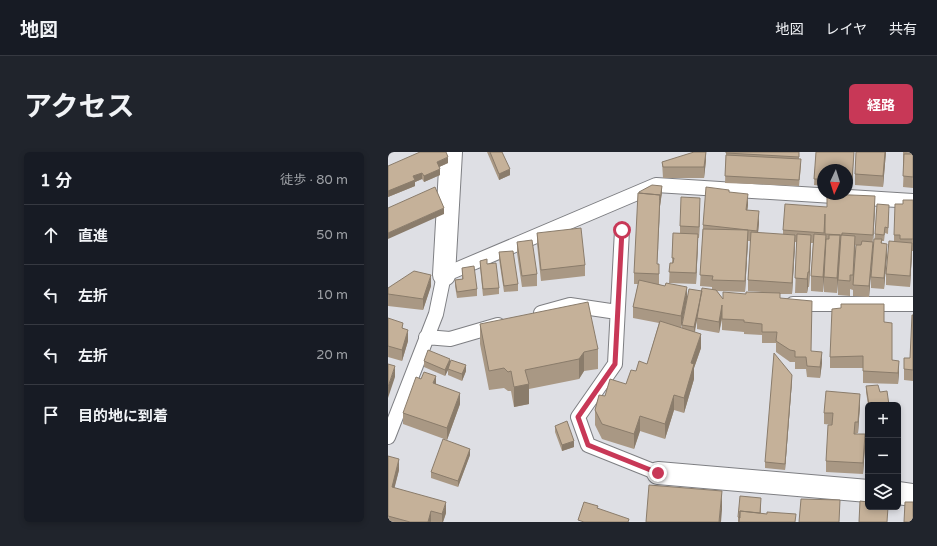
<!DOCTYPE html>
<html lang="ja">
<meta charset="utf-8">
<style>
:root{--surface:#171b24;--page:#20242c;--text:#f1f3f6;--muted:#9ea1a6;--line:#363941;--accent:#c83857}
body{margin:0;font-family:"Varela Round","Noto Sans JP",sans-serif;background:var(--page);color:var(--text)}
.controls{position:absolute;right:12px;bottom:12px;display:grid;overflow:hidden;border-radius:6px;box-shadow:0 2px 6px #0003}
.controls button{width:36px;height:36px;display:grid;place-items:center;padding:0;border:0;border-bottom:1px solid var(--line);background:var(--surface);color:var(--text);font:20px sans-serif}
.compass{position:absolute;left:429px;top:12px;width:36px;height:36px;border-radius:50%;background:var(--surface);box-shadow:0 2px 6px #0003;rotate:184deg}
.stop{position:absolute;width:12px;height:12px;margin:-9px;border:3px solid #c83857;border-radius:50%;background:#fff}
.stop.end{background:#c83857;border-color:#fff;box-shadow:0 1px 4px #0008}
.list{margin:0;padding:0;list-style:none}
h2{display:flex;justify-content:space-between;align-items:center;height:52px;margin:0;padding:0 16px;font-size:17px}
h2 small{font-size:13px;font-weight:400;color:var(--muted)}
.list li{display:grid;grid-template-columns:26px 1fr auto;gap:12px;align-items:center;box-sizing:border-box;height:60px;padding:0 16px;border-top:1px solid var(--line)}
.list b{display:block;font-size:15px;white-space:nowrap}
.list em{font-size:13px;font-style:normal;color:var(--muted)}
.icon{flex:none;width:22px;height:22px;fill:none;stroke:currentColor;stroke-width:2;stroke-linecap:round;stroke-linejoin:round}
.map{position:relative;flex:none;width:525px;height:370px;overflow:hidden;border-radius:6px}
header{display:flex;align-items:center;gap:24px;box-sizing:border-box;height:56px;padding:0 20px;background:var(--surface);border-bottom:1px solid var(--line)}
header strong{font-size:19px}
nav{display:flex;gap:22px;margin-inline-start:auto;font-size:14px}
.intro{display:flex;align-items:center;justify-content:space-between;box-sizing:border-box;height:96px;padding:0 24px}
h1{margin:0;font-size:28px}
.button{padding:10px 18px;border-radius:6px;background:var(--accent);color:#fff;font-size:14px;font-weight:700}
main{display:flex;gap:24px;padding:0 24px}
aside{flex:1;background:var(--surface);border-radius:6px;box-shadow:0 2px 6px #0003}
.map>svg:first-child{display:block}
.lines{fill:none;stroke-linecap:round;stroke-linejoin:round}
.lane-casing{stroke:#7e7f83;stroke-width:16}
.street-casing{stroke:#7e7f83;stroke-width:24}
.lane{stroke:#fff;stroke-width:14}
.street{stroke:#fff;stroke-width:22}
.wall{fill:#a99884;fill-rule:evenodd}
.shaded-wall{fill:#8a7c6b}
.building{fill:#c5b199;stroke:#8a7c6b}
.route{stroke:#c83857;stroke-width:5}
</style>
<header>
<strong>地図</strong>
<nav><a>地図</a><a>レイヤ</a><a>共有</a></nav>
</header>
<div class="intro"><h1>アクセス</h1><a class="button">経路</a></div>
<main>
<aside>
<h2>1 分<small>徒歩 · 80 m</small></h2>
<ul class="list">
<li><svg class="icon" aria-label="ahead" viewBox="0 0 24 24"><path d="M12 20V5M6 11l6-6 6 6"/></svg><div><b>直進</b></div><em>50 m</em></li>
<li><svg class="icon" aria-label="left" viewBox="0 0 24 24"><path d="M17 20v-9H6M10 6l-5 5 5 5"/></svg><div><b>左折</b></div><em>10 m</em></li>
<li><svg class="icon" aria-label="left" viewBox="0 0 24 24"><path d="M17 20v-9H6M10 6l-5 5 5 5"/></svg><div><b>左折</b></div><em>20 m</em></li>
<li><svg class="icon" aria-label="arrive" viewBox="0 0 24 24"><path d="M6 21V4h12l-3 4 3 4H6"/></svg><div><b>目的地に到着</b></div></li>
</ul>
</aside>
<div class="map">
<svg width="525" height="370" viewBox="0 0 525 370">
<rect width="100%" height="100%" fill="#dedfe4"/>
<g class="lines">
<g class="lane-casing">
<path id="lane" d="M 234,78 L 227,212 L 190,265 L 200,293 L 270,321
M 405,152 L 525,152
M 153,161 L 182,153 L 229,160
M 38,185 L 62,187 L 110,173
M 0,285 L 48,162 L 56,123 L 268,33 L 525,49"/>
</g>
<g class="street-casing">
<path id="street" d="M 56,123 L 63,0
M 270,321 L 480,339
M 510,341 L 525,343"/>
</g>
<use href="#lane" class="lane"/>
<use href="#street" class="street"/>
</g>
<path class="wall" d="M 99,0 L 114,0 L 122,23 L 111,28 Z
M 318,0 L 318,8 L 316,26 L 275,26 L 274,10 Z
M 338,0 L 411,0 L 411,7 L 413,14 L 411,34 L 337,31 Z
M 428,0 L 466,0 L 464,35 L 459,35 L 459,18 L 435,18 L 435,34 L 426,33 Z
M 498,0 L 495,35 L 467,33 L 467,22 Z
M 515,0 L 525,0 L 525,36 L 515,35 L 516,11 L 515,11 Z
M 60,11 L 51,15 L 52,23 L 36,30 L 34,27 L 27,30 L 27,34 L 0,45 L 0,14 Z
M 274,40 L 272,54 L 269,112 L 271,112 L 271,132 L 299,147 L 293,176 L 294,176 L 294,173 L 314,139 L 324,138 L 324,135 L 312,134 L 315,73 L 341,40 L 360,53 L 359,58 L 371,71 L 370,81 L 395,83 L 395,78 L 439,55 L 487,56 L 481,145 L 465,144 L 465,133 L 468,93 L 467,93 L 465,138 L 462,137 L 462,144 L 450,143 L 450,128 L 449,141 L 436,140 L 436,125 L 435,140 L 423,139 L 423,124 L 425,91 L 423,91 L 421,135 L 420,135 L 419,141 L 407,141 L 409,90 L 407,90 L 404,142 L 392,142 L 392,146 L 423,199 L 434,211 L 432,226 L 419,225 L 418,217 L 407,217 L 407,210 L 402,210 L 388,200 L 388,191 L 374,191 L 374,183 L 356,182 L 356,180 L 334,178 L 334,168 L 331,181 L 309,177 L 309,168 L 307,180 L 313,196 L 306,216 L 306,227 L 296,261 L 286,258 L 277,287 L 252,279 L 246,297 L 214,287 L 207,273 L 207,258 L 217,244 L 238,232 L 248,219 L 259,212 L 271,171 L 245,166 L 245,155 L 250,132 L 246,132 L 246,121 ZM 360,89 L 363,89 L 360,128 L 360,139 L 374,140 L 358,142 L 335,147 L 329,139 L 357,140 Z
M 525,48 L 525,99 L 524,99 L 522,135 L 498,133 L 498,122 L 506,90 L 506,83 L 515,52 Z
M 312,57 L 311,86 L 310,86 L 308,132 L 281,131 L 282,111 L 284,111 L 285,81 L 292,81 L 292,74 Z
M 501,59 L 500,82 L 497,81 L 496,89 L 494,89 L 494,91 L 499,103 L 496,137 L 483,136 L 483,125 L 487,82 Z
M 149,81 L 197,113 L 197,124 L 153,129 L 149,92 Z
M 129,90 L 149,122 L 149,134 L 134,135 L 129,101 Z
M 111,100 L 130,132 L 130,139 L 116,140 L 111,107 Z
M 92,109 L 99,112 L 111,136 L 111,142 L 95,144 L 92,115 Z
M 74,116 L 89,137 L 89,144 L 69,146 L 67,134 L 67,128 L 74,127 Z
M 43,134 L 35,158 L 0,154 L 0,136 Z
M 525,163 L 525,229 L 516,228 L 516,206 L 522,206 Z
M 0,166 L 15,176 L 20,189 L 14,209 L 0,205 Z
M 496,170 L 504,208 L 511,220 L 510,232 L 475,231 L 475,216 L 442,216 L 442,205 Z
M 92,172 L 210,197 L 210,217 L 196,219 L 191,227 L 141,237 L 141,252 L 126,255 L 123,239 L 120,239 L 116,236 L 101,238 L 92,192 Z
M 36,209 L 62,213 L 78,219 L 74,229 L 60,223 L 60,218 L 57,224 L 36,215 Z
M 404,229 L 397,318 L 377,316 L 377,310 Z
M 48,232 L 72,252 L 59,288 L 15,272 L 15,261 Z
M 478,234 L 492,240 L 501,253 L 480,253 L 478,240 Z
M 472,253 L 470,281 L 467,282 L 477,294 L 475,322 L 438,320 L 438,309 L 444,273 L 436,272 L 436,261 Z
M 167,274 L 186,295 L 174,299 L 167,280 Z
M 82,303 L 70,335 L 43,326 L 43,320 Z
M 0,304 L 11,318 L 6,336 L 58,361 L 55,370 L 0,370 Z
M 373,352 L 373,361 L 407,370 L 350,370 L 350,365 Z"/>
<path class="shaded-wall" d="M 318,0 L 318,8 L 316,26 L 316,15 Z
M 497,0 L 498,0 L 495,35 L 495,24 Z
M 60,5 L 60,11 L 49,16 L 49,10 Z
M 52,17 L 52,23 L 36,30 L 36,24 Z
M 122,17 L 122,23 L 111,28 L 111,22 Z
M 34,21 L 34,27 L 27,30 L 27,34 L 0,45 L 0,39 L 25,24 Z
M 274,34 L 274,40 L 272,54 L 269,123 L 272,43 Z
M 360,42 L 360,53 L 358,69 L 358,58 Z
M 487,44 L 487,56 L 485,95 L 485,83 Z
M 312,46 L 312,57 L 311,86 L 311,75 Z
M 56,56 L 56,62 L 0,87 L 0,81 Z
M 371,59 L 371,71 L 369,90 L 369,79 Z
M 360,78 L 360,90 L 357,140 L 357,129 Z
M 310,82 L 310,94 L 308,132 L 308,121 Z
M 407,83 L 407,95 L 404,142 L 404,131 Z
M 423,83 L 423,97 L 421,135 L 421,120 Z
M 438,83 L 438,98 L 435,140 L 435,125 Z
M 452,83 L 452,98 L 449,141 L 449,126 Z
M 467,84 L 467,99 L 465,138 L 465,123 Z
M 485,90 L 485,101 L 481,145 L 481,134 Z
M 524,91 L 524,102 L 522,135 L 522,124 Z
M 499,92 L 499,103 L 496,137 L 496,126 Z
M 420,120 L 420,135 L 419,141 L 419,127 Z
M 43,123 L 43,134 L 35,158 L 35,147 Z
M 299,135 L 299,147 L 293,176 L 293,164 Z
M 314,139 L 309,168 L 306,181 L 306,175 Z
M 334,153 L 334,164 L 331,181 L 331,170 Z
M 20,178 L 20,189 L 14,209 L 14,198 Z
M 313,182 L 313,196 L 306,216 L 306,227 L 296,261 L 296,246 L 303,211 Z
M 196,200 L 196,219 L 191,227 L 191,207 Z
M 434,200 L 434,211 L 432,226 L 432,215 Z
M 62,207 L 62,214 L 57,224 L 57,218 Z
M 511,209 L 511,220 L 510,232 L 510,221 Z
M 78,213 L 78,219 L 74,229 L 74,222 Z
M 7,214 L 7,225 L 0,246 L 0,235 Z
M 404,223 L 404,229 L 397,318 L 397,312 Z
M 48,224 L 48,235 L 45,231 Z
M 141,232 L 141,252 L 126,255 L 126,235 Z
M 72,241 L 72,252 L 59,288 L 59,276 Z
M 472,242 L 472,253 L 470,281 L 470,270 Z
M 286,243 L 286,258 L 277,287 L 277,272 Z
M 252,264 L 252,279 L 246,297 L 246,282 Z
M 477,282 L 477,294 L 475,322 L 475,311 Z
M 186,289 L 186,295 L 174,299 L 174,293 Z
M 82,297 L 82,303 L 70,335 L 70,329 Z
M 11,307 L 11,318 L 4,346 L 4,335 Z
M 334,339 L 334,358 L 333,370 L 331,370 Z
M 58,350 L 58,361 L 55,370 L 54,370 L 54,362 Z
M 43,359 L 43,370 L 40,370 Z"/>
<path class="building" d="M 32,0 L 58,0 L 60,5 L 49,10 L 52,17 L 36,24 L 34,21 L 25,24 L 27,28 L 0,39 L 0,14 Z
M 102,0 L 114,0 L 122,17 L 111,22 Z
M 306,0 L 318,0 L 316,15 L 275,15 L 274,10 Z
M 338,0 L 411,0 L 411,5 L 338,1 Z
M 428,0 L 466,0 L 464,29 L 459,29 L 459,18 L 435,18 L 435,27 L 426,27 Z
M 468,0 L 497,0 L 495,24 L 467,22 Z
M 516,2 L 525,2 L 525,25 L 515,24 Z
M 338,3 L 413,7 L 411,28 L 337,24 Z
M 264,33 L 274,34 L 272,48 L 272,43 L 251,41 L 251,40 Z
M 47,35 L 56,56 L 0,81 L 0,56 Z
M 318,35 L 341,38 L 341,40 L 360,42 L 358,58 L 371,59 L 369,79 L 315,73 Z
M 250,41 L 272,43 L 269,112 L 271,112 L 271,122 L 246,121 Z
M 439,42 L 487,44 L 485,83 L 454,81 L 454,83 L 437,82 L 437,62 L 436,81 L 395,78 L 397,52 L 439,55 Z
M 293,45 L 312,46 L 311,75 L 292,74 Z
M 515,48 L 525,48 L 525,87 L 512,87 L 512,83 L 506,83 L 507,52 L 515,52 Z
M 489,52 L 501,53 L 500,76 L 497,75 L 496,83 L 487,82 Z
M 193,76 L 197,113 L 153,118 L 149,81 Z
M 315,77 L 360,78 L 357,129 L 324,128 L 325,124 L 312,123 Z
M 363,80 L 407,83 L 404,131 L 360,128 Z
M 285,81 L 310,82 L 308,121 L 281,120 L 282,111 L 285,111 L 286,106 L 284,106 Z
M 409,82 L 423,83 L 421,120 L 420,120 L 419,127 L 407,126 Z
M 426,82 L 438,83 L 435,125 L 423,124 Z
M 441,83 L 452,83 L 449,126 L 436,125 L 438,87 L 441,87 Z
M 453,83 L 467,84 L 465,123 L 462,123 L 462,129 L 450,128 Z
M 486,87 L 494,87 L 493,91 L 499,92 L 496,126 L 483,125 Z
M 144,88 L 149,122 L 134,124 L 129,90 Z
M 474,89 L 485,90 L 481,134 L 465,133 L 468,93 L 473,93 Z
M 501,89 L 524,91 L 522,124 L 498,122 Z
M 125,99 L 130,132 L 116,134 L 111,100 Z
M 99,107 L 99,112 L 108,111 L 111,136 L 95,137 L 92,109 Z
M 86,114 L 89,137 L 69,140 L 67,128 L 75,127 L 74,116 Z
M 26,119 L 43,123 L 35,147 L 0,142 L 0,136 Z
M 251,128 L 277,134 L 278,131 L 299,135 L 293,164 L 245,155 Z
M 314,136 L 328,138 L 335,147 L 335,140 L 358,142 L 358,140 L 392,141 L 392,146 L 424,149 L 423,199 L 434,200 L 432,215 L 419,214 L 418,205 L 407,205 L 407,199 L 402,198 L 388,189 L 389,180 L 374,180 L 374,172 L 356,170 L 356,168 L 334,167 L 334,153 L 331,170 L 309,166 Z
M 301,137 L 314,139 L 306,175 L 294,173 Z
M 200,150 L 210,197 L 196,200 L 191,207 L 137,218 L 141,232 L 126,235 L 123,219 L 120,220 L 116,216 L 101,219 L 92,172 Z
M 453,152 L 496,152 L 496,170 L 504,171 L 504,208 L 511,209 L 510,221 L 475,219 L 475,204 L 442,205 L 444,157 L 453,156 Z
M 524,163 L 525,163 L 525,218 L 516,217 L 516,206 L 522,206 Z
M 0,166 L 15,171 L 14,176 L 20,178 L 14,198 L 0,194 Z
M 272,169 L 313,182 L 303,211 L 306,212 L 296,246 L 286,243 L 277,272 L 252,264 L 246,282 L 214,272 L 207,258 L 211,243 L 217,244 L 222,227 L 238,232 L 243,218 L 248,219 L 251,209 L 259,212 Z
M 40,198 L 62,207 L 57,218 L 36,209 Z
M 386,201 L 404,223 L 397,312 L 377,310 Z
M 63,208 L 78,213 L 74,222 L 60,217 Z
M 0,212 L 7,214 L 0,235 Z
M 36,220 L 48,224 L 45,231 L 72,241 L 59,276 L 15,261 L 28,225 L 33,227 Z
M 490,233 L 492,240 L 499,239 L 501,253 L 481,253 L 478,234 Z
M 438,239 L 472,242 L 470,270 L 467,270 L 466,282 L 477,282 L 475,311 L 438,309 L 440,273 L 444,273 L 445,261 L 436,261 Z
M 179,269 L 186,289 L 174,293 L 167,274 Z
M 55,287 L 82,297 L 70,329 L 43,320 Z
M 0,304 L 11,307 L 4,335 L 58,350 L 54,362 L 43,359 L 40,370 L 22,370 L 0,364 Z
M 261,333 L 334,339 L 331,370 L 258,370 Z
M 352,344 L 373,346 L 372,361 L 352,359 L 352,366 L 350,365 Z
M 413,347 L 452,348 L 451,370 L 411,370 Z
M 472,349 L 480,350 L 480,355 L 500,355 L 499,370 L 471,370 Z
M 196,350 L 210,354 L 209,356 L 241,367 L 240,370 L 196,370 L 190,368 Z
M 517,350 L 525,350 L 525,370 L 516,370 Z
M 352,359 L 379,362 L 379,360 L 408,362 L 407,370 L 351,370 Z"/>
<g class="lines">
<path class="route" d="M 234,78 L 227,212 L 190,265 L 200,293 L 270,321"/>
</g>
</svg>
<div class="controls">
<button>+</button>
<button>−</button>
<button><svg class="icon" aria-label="layers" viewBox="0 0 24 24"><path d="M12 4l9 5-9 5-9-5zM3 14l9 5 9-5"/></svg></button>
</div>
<svg class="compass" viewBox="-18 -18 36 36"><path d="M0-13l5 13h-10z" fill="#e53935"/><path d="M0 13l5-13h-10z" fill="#9ea1a6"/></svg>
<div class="stop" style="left:234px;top:78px"></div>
<div class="stop end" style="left:270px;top:321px"></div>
</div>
</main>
